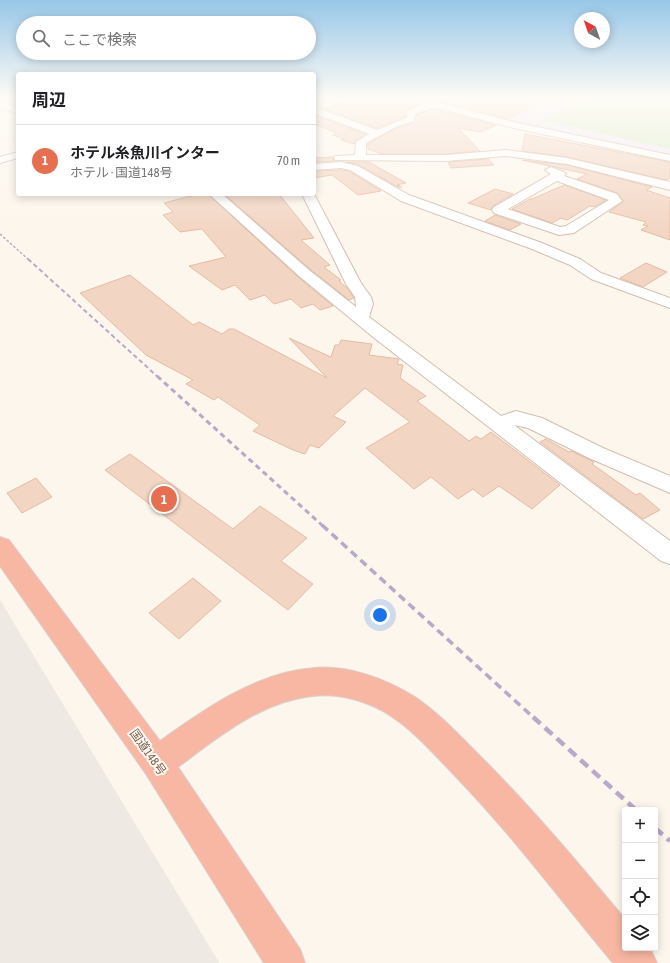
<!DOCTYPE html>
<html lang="ja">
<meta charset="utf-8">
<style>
:root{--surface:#fff;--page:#f6f6f6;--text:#202124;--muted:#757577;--line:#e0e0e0;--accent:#e76f51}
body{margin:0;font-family:"Asap Condensed","Noto Sans JP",sans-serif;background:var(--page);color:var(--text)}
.controls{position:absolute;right:12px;bottom:12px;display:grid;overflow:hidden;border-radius:4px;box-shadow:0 2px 10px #0003}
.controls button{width:36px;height:36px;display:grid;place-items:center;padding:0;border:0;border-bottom:1px solid var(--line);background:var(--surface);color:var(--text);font:20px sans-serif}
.compass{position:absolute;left:574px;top:12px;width:36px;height:36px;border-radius:50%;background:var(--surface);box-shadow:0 2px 10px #0003;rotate:320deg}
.you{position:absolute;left:380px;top:615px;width:14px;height:14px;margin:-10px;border:3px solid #fff;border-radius:50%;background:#1a73e8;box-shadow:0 0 0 6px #1a73e833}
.badge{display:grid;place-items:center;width:26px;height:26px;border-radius:50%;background:var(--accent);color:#fff;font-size:13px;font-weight:700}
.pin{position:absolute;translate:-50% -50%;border:2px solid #fff;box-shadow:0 1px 4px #0006}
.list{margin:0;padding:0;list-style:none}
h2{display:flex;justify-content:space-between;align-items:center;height:52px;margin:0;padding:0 16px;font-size:17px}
h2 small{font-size:13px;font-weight:400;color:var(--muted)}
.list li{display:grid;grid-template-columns:26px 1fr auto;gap:12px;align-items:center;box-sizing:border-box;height:72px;padding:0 16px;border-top:1px solid var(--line)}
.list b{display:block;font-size:15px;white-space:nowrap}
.list p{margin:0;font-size:13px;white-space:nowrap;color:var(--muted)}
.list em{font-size:13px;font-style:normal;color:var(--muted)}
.icon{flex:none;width:22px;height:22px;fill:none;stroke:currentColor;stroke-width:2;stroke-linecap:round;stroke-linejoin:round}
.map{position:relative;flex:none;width:670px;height:963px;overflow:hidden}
.search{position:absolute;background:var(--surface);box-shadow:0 2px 10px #0003;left:16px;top:16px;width:300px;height:44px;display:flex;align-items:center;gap:10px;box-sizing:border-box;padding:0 14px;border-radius:22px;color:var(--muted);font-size:15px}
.panel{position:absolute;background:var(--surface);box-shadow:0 2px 10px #0003;left:16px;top:72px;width:300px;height:124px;border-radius:4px}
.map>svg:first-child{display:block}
.industrial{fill:#efe9e4}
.education{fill:#f3e8fa}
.green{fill:#d8ecc9}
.building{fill:#f3d5c3;stroke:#e6bba3}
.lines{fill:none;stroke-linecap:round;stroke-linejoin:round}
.minor-casing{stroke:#d1beb0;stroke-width:2}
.highway-casing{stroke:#dad1cd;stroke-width:2}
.minor{fill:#fff;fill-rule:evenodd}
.highway{fill:#f7b7a3;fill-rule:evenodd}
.rail-far4{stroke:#b9a8c9;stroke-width:1.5;stroke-dasharray:2.5 2;stroke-linecap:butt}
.rail-far3{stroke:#b9a8c9;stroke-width:2;stroke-dasharray:4.5 3;stroke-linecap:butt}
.rail-far2{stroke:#b9a8c9;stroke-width:3;stroke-dasharray:5.5 4;stroke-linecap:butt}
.rail-far1{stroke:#b9a8c9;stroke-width:3.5;stroke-dasharray:8 5;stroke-linecap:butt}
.rail{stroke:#b9a8c9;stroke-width:4.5;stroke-dasharray:10 6;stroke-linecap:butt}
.labels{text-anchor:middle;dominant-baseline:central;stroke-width:4;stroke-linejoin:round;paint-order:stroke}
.near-street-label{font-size:12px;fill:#7a5c4d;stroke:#fffaf3}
</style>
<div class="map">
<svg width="670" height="963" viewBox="0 0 670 963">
<rect width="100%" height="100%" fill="#fdf6ec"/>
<path class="industrial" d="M 0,600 L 217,959 L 219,963 L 0,963 Z"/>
<path class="education" d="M 414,97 L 670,97 L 670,155 L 520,124 Z"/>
<path class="green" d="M 589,97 L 670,97 L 670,149 L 543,121 Z"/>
<path class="building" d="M 358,97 L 400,97 L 419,104 L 406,110 L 405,117 L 377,128 L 325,109 Z
M 423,97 L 513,97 L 541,103 L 508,119 Z
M 433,109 L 496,125 L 481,132 L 458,128 L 480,151 L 446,154 L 382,154 L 368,149 L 368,144 L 397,128 L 414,122 L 416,115 Z
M 314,115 L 366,134 L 355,141 L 354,144 L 341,140 L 343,139 L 333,135 L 337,133 L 314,124 Z
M 525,134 L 670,162 L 670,178 L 666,180 L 567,157 L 522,151 Z
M 333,157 L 334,161 L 314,162 L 314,158 Z
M 488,159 L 494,165 L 451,168 L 448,162 Z
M 522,160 L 567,165 L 652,187 L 646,190 L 670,198 L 670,240 L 641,230 L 648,226 L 643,225 L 646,222 L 609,212 L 623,202 L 623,200 L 617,193 L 577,179 L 587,174 Z
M 346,162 L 369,162 L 406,183 L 397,185 L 402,187 L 398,187 L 359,165 Z
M 341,170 L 349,171 L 381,191 L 358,195 L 332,175 L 314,178 L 314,171 Z
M 564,185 L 606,200 L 594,207 L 590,206 L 567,220 L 561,218 L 552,223 L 512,209 L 530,199 L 532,199 Z
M 495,189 L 513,194 L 493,206 L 491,210 L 468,203 Z
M 198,194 L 208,194 L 298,277 L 333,306 L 320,310 L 313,304 L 301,308 L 291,299 L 274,304 L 265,295 L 250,300 L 235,285 L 222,290 L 189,266 L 226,257 L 202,229 L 180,232 L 163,215 L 173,212 L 164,203 Z
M 224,194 L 279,194 L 314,238 L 301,240 L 330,265 L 324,267 L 341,280 L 339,281 L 346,287 L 354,298 L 349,300 L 310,269 Z
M 495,215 L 521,224 L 510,230 L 485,221 Z
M 646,263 L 667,272 L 643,287 L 620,278 Z
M 130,275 L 193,325 L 199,322 L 222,334 L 229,329 L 234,329 L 327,378 L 289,338 L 331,357 L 335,345 L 339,345 L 341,340 L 372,344 L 369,355 L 399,359 L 397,364 L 403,365 L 400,378 L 426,396 L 417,401 L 469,441 L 476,436 L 481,439 L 491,432 L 560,485 L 532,509 L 499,486 L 483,497 L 473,489 L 458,499 L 431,477 L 414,489 L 366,448 L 410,422 L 365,388 L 333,416 L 346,422 L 319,448 L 310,445 L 305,454 L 293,450 L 253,431 L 260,425 L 218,397 L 214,400 L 186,384 L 193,380 L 146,355 L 80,293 Z
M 546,439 L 569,452 L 571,451 L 594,462 L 592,464 L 636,495 L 640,493 L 660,510 L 643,519 L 540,442 Z
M 130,454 L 233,529 L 260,506 L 307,538 L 281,561 L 313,584 L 288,610 L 105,470 Z
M 36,478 L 52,497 L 22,513 L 7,493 Z
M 193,578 L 221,601 L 179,639 L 149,613 Z"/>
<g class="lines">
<g class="minor-casing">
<path id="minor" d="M 342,97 L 357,97 L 320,109 L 377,130 L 406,118 L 407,111 L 423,104 L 401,97 L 416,97 L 518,123 L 670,155 L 670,161 L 518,129 L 433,107 L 415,114 L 414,121 L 396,127 L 366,143 L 366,155 L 446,155 L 506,150 L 567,158 L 670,182 L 670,190 L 567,164 L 506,156 L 446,161 L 335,160 L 334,158 L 335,156 L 355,155 L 356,142 L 369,134 L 314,113 L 314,105 Z
M 0,101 L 18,108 L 18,114 L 0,107 Z
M 18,152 L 18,158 L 0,163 L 0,157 Z
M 341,162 L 358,166 L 409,195 L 542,243 L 580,259 L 601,273 L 670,298 L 670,308 L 591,279 L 570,265 L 532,249 L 401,201 L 350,170 L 341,168 L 314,170 L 314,164 Z
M 551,167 L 564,172 L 566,174 L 564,176 L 617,194 L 622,201 L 574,233 L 559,235 L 494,213 L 492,210 L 494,207 L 551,174 L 545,170 ZM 557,181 L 609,200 L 566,226 L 560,227 L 508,209 Z
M 209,194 L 222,194 L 309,270 L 356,307 L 355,297 L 346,284 L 302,194 L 314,194 L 361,283 L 371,297 L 373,304 L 369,317 L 501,416 L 516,411 L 542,418 L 603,448 L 670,476 L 670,493 L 589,458 L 528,428 L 514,425 L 670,541 L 670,564 L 661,561 L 373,337 L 299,276 Z"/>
</g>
<g class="highway-casing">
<path id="highway" d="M 0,537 L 9,540 L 160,741 C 205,709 257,672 314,668 C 349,665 386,679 415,697 C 440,714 461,737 482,758 C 533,809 579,864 625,919 L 625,948 L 650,948 L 657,963 L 613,963 C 561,901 513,836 457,778 C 434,754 412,728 383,711 C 362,700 337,693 313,696 C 262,701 218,737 178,767 L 300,949 L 305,963 L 264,963 L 146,774 L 0,566 Z"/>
</g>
<use href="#minor" class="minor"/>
<use href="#highway" class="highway"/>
<path class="rail-far4" d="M 0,234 L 29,260"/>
<path class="rail-far3" d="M 28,259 L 158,377"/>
<path class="rail-far2" d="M 157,376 L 323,526"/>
<path class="rail-far1" d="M 322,525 L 534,718"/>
<path class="rail" d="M 533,717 L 636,810
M 655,828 L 670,841"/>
</g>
<linearGradient id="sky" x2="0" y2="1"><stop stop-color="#97c7e8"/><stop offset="0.42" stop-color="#fefbf6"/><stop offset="1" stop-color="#fefbf6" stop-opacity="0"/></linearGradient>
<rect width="670" height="232" fill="url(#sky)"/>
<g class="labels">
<g class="near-street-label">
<text transform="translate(148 752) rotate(55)">国道148号</text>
</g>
</g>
</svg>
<div class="controls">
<button>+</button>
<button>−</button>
<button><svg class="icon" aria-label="locate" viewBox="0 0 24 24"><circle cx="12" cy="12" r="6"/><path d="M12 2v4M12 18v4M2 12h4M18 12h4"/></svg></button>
<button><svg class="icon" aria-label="layers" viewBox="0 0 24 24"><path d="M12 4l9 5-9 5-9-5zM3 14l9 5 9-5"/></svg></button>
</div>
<svg class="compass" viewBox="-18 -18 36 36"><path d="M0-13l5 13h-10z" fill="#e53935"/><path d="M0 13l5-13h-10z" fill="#757577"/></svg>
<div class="you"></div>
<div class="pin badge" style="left:164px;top:499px">1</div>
<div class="search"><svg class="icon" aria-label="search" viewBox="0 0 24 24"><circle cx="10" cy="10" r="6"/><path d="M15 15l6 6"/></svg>ここで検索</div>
<section class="panel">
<h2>周辺<small></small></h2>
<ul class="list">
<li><span class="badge">1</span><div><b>ホテル糸魚川インター</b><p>ホテル · 国道148号</p></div><em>70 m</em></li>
</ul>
</section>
</div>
